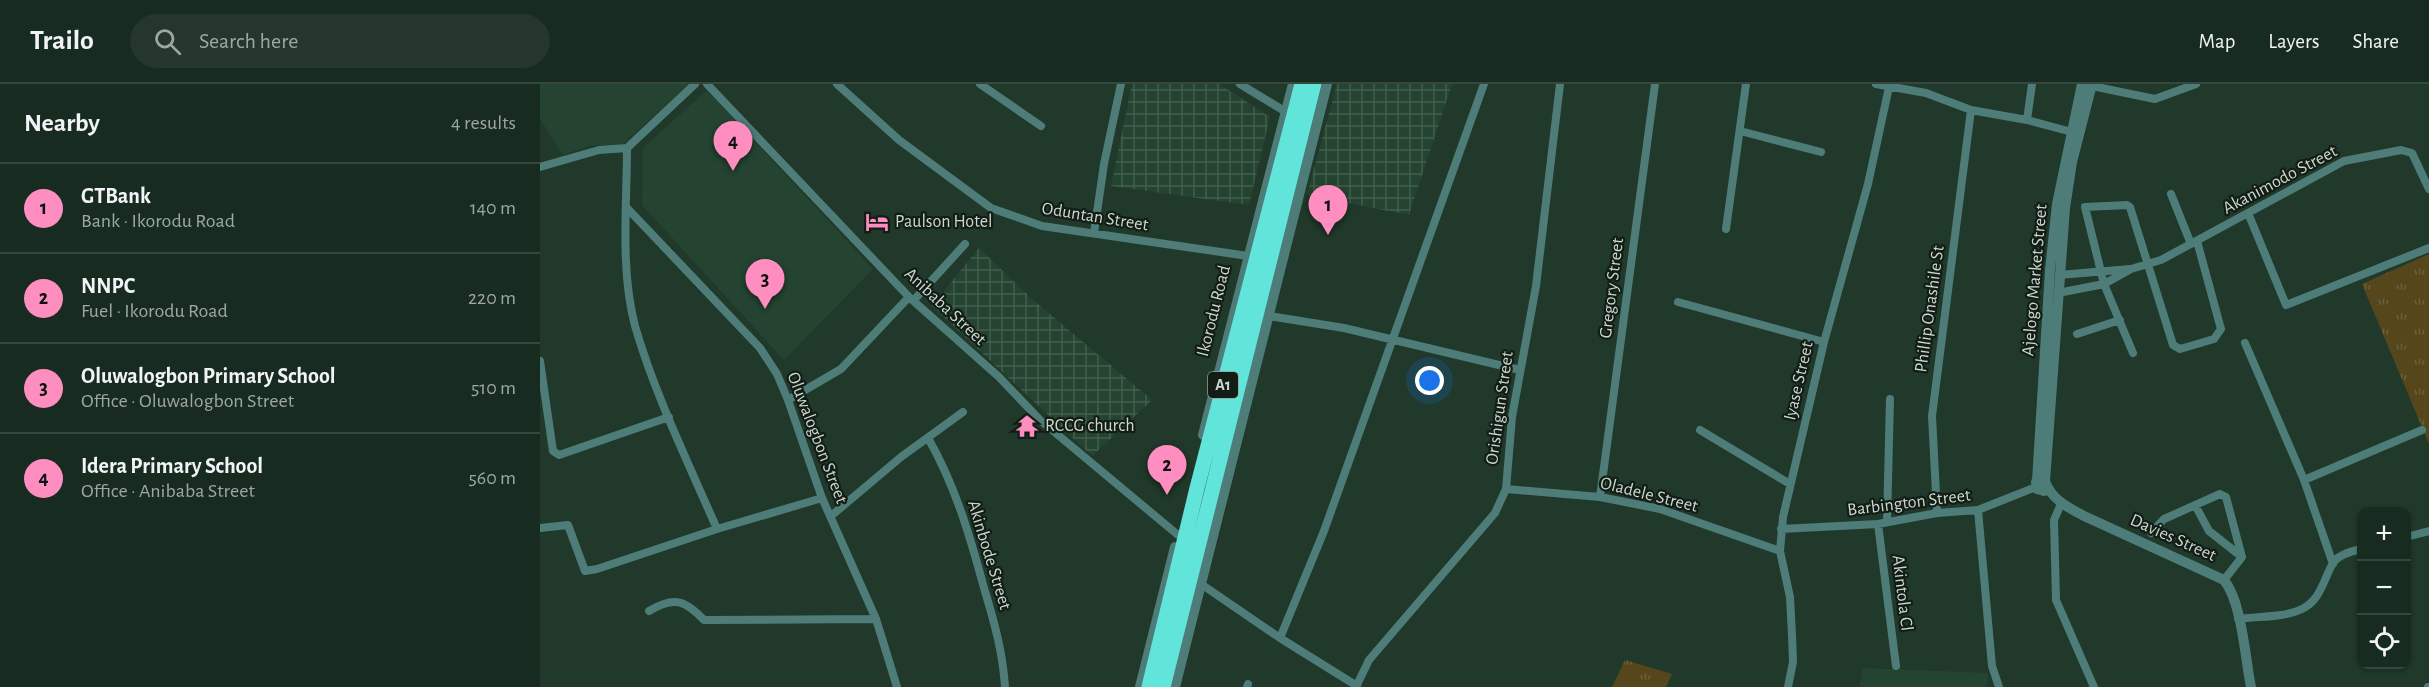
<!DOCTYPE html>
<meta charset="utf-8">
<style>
:root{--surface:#182b20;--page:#25372d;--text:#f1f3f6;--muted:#9fa7a5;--line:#36473e;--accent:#fd8ebf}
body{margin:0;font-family:"Alegreya Sans",sans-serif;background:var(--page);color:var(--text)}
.controls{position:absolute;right:18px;bottom:18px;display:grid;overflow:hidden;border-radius:12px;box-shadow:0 2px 4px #0004}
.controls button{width:54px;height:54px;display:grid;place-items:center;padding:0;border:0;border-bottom:2px solid var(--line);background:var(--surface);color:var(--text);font:30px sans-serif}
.you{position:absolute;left:890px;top:297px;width:21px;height:21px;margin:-15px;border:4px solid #fff;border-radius:50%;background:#1a73e8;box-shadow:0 0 0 9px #1a73e833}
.badge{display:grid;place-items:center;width:39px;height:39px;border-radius:50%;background:var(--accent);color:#111;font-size:20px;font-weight:700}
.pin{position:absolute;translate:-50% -50px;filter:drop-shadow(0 2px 3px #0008)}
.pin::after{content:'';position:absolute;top:32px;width:21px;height:18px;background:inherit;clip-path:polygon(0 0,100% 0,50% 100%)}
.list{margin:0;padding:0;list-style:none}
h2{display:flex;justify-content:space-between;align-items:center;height:78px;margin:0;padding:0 24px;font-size:26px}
h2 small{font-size:20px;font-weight:400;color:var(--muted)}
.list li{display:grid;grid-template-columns:39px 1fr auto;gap:18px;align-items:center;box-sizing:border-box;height:90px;padding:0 24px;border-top:2px solid var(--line)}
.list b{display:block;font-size:22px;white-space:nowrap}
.list p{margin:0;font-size:20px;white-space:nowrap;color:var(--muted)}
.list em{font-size:20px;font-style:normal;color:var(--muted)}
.icon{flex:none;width:33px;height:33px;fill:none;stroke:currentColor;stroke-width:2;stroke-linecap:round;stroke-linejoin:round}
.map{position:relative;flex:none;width:1889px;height:603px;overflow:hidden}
header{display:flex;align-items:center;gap:36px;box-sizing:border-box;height:84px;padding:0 30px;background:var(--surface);border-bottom:2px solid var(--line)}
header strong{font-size:28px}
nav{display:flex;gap:33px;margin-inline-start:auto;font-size:21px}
.search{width:420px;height:54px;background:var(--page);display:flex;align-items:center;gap:15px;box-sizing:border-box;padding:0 21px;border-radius:33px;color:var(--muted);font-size:22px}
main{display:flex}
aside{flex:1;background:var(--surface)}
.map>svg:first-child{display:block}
.built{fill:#244431}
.industrial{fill:url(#industrial-grid)}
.grass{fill:url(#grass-tufts)}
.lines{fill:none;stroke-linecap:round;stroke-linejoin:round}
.minor{stroke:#4e7d79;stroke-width:8}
.tertiary{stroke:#4e7d79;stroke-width:10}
.motorway{stroke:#61e4da;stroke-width:15}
.labels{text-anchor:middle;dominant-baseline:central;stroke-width:4.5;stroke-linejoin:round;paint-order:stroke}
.shield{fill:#131d16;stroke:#93a198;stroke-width:1.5}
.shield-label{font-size:16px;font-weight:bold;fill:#cad9cf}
.street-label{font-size:18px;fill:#cad9cf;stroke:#131d16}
.poi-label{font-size:18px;fill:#cad9cf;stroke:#131d16;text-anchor:start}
</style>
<header>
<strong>Trailo</strong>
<div class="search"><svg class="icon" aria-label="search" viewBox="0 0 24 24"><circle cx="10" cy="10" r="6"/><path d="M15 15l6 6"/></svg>Search here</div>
<nav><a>Map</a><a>Layers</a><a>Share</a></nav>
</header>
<main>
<aside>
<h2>Nearby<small>4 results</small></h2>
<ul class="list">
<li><span class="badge">1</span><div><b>GTBank</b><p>Bank · Ikorodu Road</p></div><em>140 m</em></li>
<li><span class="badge">2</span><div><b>NNPC</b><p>Fuel · Ikorodu Road</p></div><em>220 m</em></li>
<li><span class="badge">3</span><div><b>Oluwalogbon Primary School</b><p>Office · Oluwalogbon Street</p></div><em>510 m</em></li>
<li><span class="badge">4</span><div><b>Idera Primary School</b><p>Office · Anibaba Street</p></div><em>560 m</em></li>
</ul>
</aside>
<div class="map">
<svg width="1889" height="603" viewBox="0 0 1889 603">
<defs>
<pattern id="industrial-grid" width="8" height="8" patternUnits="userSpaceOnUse" patternTransform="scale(1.5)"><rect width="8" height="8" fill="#244431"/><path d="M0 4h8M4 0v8" fill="none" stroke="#425e4e"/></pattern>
<pattern id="grass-tufts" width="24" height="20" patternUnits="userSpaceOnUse" patternTransform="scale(1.5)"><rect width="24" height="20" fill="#55461b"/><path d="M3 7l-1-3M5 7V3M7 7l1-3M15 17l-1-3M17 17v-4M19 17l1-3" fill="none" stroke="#6c603b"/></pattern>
</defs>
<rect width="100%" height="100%" fill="#20392a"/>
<path class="built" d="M 0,0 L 149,0 L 83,60 L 49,62 L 23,71 L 0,35 Z
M 167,6 L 333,185 L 244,276 L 102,121 L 103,64 Z
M 1323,584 L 1448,589 L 1447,603 L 1319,603 Z"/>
<path class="industrial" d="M 592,0 L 679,0 L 730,33 L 709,121 L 571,102 Z
M 797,0 L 912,0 L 869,131 L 767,111 Z
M 439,164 L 492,215 L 612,316 L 552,372 L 392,222 Z"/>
<path class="grass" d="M 1889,170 L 1889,360 L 1822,200 Z
M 1085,576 L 1132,590 L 1126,603 L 1072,603 Z"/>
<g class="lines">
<path class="minor" d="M 155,0 L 87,64 C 87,122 80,185 95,242 C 115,311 148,378 177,445
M 167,0 L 369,213 L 459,293 L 500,336 L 638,451
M 297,0 L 359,56 L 451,124 L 502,142 L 708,172
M 440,0 L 501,42
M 700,0 L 746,28
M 1336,0 L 1386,9 L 1431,26 L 1487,36 L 1532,48
M 1552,2 L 1615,15 L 1656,0
M 1487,36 L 1492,0
M 1200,47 L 1281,68
M 0,83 L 59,66 L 87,64
M 1631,110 L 1651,160
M 87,124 L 220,264 L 237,290 L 248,316 L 282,414 L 336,535 L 357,603
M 1708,129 L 1746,221 L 1889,164
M 1186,145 L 1206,0
M 554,149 L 564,80 L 581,0
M 1519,191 L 1590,185
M 1518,209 L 1564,200 L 1591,185 L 1621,176 L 1804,77 L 1861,66 L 1872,69 L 1889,105
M 374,216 L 425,160
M 1138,218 L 1284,258
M 729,232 L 804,244 L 980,286
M 1537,250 L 1580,236
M 1705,259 L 1764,396 L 1793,480
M 1593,269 L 1564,200 L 1545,123 L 1587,121 L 1590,123 L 1633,261 L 1640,265 L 1674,255 L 1681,245 L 1657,157
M 0,277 L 13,367 L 19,371 L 129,333
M 248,316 L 301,285 L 369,213
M 1160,346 L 1250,400
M 388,354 C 415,401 430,452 444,504 C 454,537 463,569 465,603
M 1764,396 L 1882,346
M 966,405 L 1060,413 L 1120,425 L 1240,467
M 1060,413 L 1115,0
M 1521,420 L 1514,436 L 1516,516 L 1554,603
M 1655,421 L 1669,447 L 1702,473
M 1438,426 L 1452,582 L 1459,603
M 1397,429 L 1392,332 L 1431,26
M 291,432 L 361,373 L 423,328
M 1347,438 L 1350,315
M 1338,440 L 1356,582
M 0,444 L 28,441 L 45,487 L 57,485 L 177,445 L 282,414
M 1241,445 L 1338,440 L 1397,429 L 1438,426 L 1496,403
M 1611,449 L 1624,435 L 1680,410 L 1686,413 L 1702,473 L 1684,496
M 1866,453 L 1889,447
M 661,500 L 740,554 L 817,602
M 109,527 C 134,512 145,516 164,536 L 336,535
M 1698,535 C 1717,532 1744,534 1762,525 C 1781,516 1784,494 1793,479 C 1798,471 1812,467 1822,465
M 740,554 L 784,447 L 944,0
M 707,603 L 708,600
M 816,603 L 829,576 L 955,429 L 966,405 L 972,333 L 996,202 L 1020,0
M 1248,603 L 1253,578 L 1252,551 L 1250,513 L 1240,467 L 1243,433 L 1284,258 L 1328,100 L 1349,3
M 1888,603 L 1889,603"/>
<path class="tertiary" d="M 663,351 L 753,0
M 1497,397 L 1510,186 L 1517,120 L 1542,0
M 1505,397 L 1525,124 L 1532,78 L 1552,0
M 1506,404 L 1504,407 L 1497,405 L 1496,398 L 1502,395 L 1505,397 C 1511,415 1527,423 1544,432 L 1684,496 C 1702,518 1705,574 1711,603
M 600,603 L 635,463
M 635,603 L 787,0"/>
<path class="motorway" d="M 609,603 L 657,404 L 762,0
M 623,603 L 774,0"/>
</g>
<defs>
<g id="hotel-bare" transform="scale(1.8)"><path d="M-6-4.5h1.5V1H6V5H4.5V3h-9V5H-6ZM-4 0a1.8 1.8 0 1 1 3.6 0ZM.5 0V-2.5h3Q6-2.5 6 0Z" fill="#fd8ebf" stroke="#131d16" stroke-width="2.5" paint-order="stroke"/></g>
<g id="temple-bare" transform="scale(1.8)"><path d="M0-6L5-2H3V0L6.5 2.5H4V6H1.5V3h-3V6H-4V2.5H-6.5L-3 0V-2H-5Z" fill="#fd8ebf" stroke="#131d16" stroke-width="2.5" paint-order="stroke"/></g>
</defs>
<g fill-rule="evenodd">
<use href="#hotel-bare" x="337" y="138"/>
<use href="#temple-bare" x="487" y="342"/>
</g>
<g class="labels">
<rect class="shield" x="668" y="288" width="30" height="26" rx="4.5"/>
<g class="shield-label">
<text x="683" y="301">A1</text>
</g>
<g class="street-label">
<text transform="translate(1740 96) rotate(-28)">Akanimodo Street</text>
<text transform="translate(555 133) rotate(9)">Oduntan Street</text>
<text transform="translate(1495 196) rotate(-85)">Ajelogo Market Street</text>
<text transform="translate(1072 204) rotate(-83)">Gregory Street</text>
<text transform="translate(405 223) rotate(43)">Anibaba Street</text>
<text transform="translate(1390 225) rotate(-82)">Phillip Onashile St</text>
<text transform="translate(674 227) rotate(-76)">Ikorodu Road</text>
<text transform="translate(1259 297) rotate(-77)">Iyase Street</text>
<text transform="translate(960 324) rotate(-82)">Orishigun Street</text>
<text transform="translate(277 354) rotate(69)">Oluwalogbon Street</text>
<text transform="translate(1109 411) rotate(14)">Oladele Street</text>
<text transform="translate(1369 419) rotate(-7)">Barbington Street</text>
<text transform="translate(1633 454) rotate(24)">Davies Street</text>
<text transform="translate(449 471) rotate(73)">Akinbode Street</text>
<text transform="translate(1362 509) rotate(83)">Akintola Cl</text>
</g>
<g class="poi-label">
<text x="355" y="138">Paulson Hotel</text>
<text x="505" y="342">RCCG church</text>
</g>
</g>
</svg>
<div class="controls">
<button>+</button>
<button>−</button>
<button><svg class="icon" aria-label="locate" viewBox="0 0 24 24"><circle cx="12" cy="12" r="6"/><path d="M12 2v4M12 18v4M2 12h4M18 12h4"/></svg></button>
</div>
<div class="you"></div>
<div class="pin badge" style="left:788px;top:151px">1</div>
<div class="pin badge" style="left:627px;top:411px">2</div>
<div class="pin badge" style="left:225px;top:225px">3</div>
<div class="pin badge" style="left:193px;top:87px">4</div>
</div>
</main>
